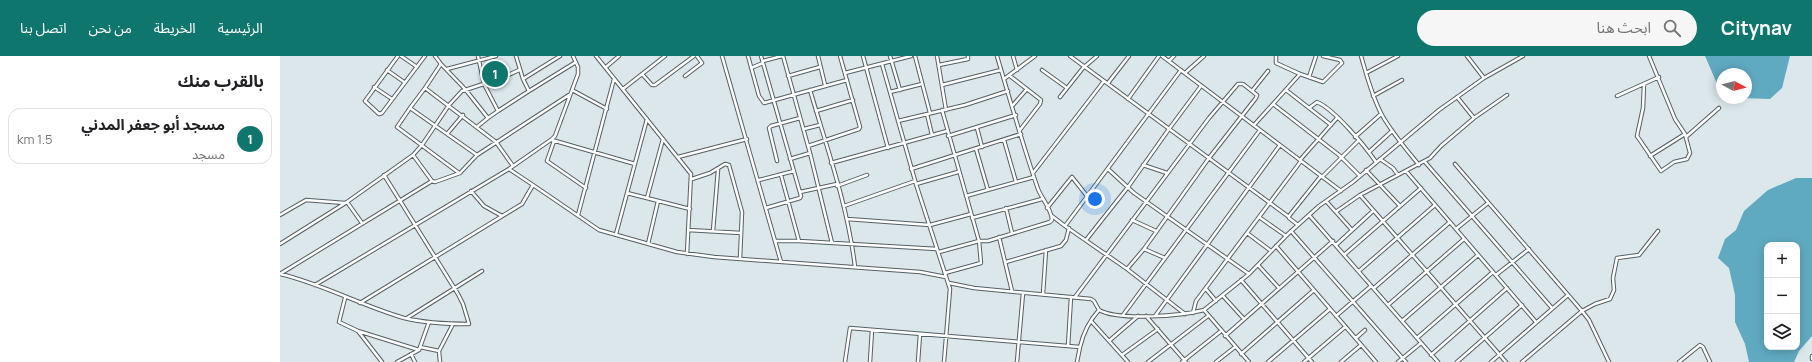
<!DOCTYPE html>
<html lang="ar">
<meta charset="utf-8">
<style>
:root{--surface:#fff;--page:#f6f6f6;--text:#202124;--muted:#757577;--line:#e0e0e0;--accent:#0f766e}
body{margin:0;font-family:Manrope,"Noto Sans Arabic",sans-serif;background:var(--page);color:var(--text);direction:rtl}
.controls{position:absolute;right:12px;bottom:12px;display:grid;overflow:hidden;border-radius:8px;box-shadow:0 2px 10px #0003}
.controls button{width:36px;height:36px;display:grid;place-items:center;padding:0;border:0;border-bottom:1px solid var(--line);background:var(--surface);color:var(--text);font:20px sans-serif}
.compass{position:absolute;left:1436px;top:12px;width:36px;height:36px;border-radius:50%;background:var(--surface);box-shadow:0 2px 10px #0003;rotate:97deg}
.you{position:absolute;left:815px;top:143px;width:14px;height:14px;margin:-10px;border:3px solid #fff;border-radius:50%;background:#1a73e8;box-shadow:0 0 0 6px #1a73e833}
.badge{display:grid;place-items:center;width:26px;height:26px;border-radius:50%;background:var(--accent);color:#fff;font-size:13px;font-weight:700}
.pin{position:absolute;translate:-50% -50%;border:2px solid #fff;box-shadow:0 1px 4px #0006}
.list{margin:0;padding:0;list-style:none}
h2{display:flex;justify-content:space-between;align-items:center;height:52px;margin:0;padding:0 16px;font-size:17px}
h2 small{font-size:13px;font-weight:400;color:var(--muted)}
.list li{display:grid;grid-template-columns:26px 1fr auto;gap:12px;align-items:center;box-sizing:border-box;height:56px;margin:0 8px 8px;padding:0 8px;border:1px solid var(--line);border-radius:12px}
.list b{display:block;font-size:15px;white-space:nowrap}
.list p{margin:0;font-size:13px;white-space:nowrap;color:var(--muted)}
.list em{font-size:13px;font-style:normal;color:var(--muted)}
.icon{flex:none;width:22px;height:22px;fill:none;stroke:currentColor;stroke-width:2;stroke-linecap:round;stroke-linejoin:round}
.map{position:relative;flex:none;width:1532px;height:306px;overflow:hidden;direction:ltr}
header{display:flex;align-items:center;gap:24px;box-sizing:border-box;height:56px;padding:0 20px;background:var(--accent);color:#fff}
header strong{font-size:19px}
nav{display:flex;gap:22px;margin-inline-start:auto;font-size:14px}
.search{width:280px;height:36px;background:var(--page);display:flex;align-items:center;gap:10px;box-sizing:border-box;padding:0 14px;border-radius:22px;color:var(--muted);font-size:15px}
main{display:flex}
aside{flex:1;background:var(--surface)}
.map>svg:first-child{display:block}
.water{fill:#60aac1;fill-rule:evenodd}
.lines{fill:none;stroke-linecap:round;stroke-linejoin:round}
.minor-casing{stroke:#556063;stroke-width:4.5}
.minor{stroke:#fff;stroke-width:2.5}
</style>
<header>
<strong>Citynav</strong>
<div class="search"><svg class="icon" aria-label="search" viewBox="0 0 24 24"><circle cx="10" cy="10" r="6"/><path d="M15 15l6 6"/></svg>ابحث هنا</div>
<nav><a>الرئيسية</a><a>الخريطة</a><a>من نحن</a><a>اتصل بنا</a></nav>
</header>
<main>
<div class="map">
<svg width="1532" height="306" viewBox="0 0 1532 306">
<rect width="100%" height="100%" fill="#dbe7eb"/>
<path class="water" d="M 1425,0 L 1510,0 L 1502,32 L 1490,43 L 1459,42 L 1466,42 L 1466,18 L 1442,18 L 1442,32 L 1438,30 Z
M 1516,122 L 1532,122 L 1532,280 L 1519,295 L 1514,306 L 1469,306 L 1465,288 L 1455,266 L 1455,239 L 1449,212 L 1438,202 L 1445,183 L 1456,174 L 1464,155 L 1488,134 ZM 1487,189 L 1517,189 L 1517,291 L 1487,291 Z"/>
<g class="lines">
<g class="minor-casing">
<path id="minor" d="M 118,0 L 85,45 L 99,58 L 102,57 L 145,0
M 121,0 L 137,11
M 155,0 L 161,8 L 145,32 L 216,86 L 233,110
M 198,0 L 204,28 L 218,55 L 249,35
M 236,0 L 243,23 L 280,0
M 316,0 L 411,118 L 407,198
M 442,0 L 501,206
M 468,0 L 479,40 L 484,47 L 567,24
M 481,0 L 521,140 L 520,142 L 486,152
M 503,0 L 530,97 L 510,103
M 538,0 L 545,29
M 583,0 L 608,92
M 610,0 L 620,34
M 635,0 L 650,57
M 657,0 L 666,54
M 733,0 L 737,14
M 790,0 L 1009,161
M 882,0 L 1061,135
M 996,0 L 996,7 L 1020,18 L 1043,26 L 1062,7 L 1060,4 L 1043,0
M 1081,0 C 1087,20 1092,41 1102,59 C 1112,77 1126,93 1139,109
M 1187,0 L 1204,22
M 483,5 L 502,0
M 889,5 L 894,0
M 161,8 L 185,33 L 208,62 L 218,55
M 602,8 L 636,128 L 670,233 L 664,306
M 659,9 L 688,3 L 688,0
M 326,11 L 339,0
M 471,12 L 483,7
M 167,13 L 216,0
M 107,14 L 124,26
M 762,14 L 787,32
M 565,17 L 631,0
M 905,17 L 924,0
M 1086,17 L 1118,0
M 362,18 L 372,29 L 375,29 L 414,0
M 405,20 L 422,7 L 417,0
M 508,20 L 540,11
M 730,20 L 761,44 L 760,48 L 740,74
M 1029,21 L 1036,0
M 243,23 L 249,35 L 296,6
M 724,23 L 755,0
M 828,27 L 849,0
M 1364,28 L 1363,52 L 1357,80 L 1381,115 L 1394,106 L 1407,103 L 1410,97 L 1405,78 L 1395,63 L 1369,0
M 662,29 L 721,14
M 94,31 L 112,43
M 145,32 L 130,52 L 197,99
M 343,33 L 385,0
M 292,34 L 327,53
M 530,34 C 547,92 568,151 575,211
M 1006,34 L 1051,69
M 972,35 L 988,15
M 610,36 L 642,28
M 1093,40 L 1122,24
M 1337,40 L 1379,21
M 780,41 L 803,12 L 817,0
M 1177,41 L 1194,62
M 848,43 L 879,0
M 993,48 L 1059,99 L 1080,120
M 733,49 L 747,33
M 130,52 L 117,71 L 179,117
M 1029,52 L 1037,46 C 1054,53 1085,90 1096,106
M 662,54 L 699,185 L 701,207 L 665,217
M 536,55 L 573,44
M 647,58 L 652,79
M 618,65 L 685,49 L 728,35
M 974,69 L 1020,18
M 198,70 L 208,62
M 697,72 L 702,91
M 524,73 L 540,69
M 167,78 L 183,59
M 668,80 L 736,59
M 1075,81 L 1101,58
M 1406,81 L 1439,52
M 272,84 L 355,108
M 724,84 L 736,126
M 274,85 L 267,105 L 306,132
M 528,90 L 579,73 L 580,71 L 560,0
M 696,93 L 708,134
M 1089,96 L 1112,75
M 530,97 L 552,187
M 133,99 L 152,125
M 1370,100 L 1405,78
M 398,101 L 467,83
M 1100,103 L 1113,112 L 1118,119
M 1020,104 L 1057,62
M 497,105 L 489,72 L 491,70 L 520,62
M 1145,106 L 1272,252
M 551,107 L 667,75
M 1175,108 L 1302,255 L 1242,306
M 863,109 L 887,117
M 631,113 L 741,78
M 828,113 L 854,137 L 969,218
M 1086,114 L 1120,150
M 1126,115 L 1256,266
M 753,117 L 824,25
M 501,119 L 519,185
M 1042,121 L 1078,85
M 412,123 L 430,117 L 445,108 L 449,109 L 462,156 L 460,203
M 479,124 L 514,115
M 636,128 L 678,116
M 253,129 L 319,174 L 397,196 L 434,201 L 640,216 L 666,221
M 557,130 L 587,119
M 191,135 L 204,150 L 222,160
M 520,136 L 557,128
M 347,137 L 410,153
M 1080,139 L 1226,306
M 686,140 L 754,121
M 367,142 L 383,83
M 1046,145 L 1072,174
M 67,146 L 82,167
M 564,150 L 635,125
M 726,152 L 732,177
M 767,152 L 792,121 L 807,140
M 1057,155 L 1080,139 L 1150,102 L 1161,90 L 1194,62 L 1227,39
M 0,159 L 26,144 L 65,147
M 298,159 L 334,23
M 1029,159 L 1158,306
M 772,160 L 785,170 L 901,14
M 979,161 L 1006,180
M 692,162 L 762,143
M 567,163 L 650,169 L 691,158
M 852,164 L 876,175
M 1018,169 L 1009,162 L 1009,160 L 1041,120
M 785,170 L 847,213 L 905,258
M 1176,173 L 1208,147
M 408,174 L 461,177
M 433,175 L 438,114
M 1011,175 L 1126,306
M 967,177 L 991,195
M 336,178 L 367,63
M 719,181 L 732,235
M 806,184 L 848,131 L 889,73 L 921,30
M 495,185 L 519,185 L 657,193
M 0,188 L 67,146 L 133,99 L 142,89 L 169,49 L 182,35 L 222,22 L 239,14
M 368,188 L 378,145
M 1056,189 L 1093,155
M 996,190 L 1096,306
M 864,193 L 885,202
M 659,196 L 699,185 L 708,185 L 770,166 L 772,164 C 772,154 762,143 758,133 C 743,90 730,44 717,0
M 1064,199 L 1141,132
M 726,206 L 781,190 L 786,184 L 789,172
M 978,209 L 999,232
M 1079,215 L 1155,149
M 0,218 C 43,228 82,250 124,262 C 145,267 168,268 189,268 L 183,248 L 178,238 L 104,119
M 0,218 L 152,125 L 155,126 L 180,117 L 197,99 L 289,39
M 1216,219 L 1249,193
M 961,224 L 1032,306
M 669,227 L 694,232 L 811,243 L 814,245 L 819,254 C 839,265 901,260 924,254
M 35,229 L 229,113 L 272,83 L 275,80 L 298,18 L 298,11 L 293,0
M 1094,232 L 1170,166
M 926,233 L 936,245
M 763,238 L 766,194
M 943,240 L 964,263
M 795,241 L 929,62 L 958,28 L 963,28 L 977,39 L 976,42 L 929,102 L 864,193 L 847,213
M 65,242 L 59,266 L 78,275
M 80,247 L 242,148 L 253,129 L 229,113
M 1108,249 L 1184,183
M 913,257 L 916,245 L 1021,105
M 843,259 L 980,74
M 866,260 L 906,306
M 875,260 L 1000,89
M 1056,260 L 1091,230
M 127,262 L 202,215
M 811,265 L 848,306
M 1122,265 L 1198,199
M 945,280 L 1053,185
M 1076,282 L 1085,274
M 1137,282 L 1213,216
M 829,285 L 858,260
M 788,290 L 791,241
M 140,291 L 159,295
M 131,298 L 135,306
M 961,298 L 1034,234
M 842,299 L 878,273
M 1151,299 L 1227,232
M 1532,300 L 1532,303
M 102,306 L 78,275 L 139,294
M 117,306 L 139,294 L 149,266
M 160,306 L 159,295 L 173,268
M 565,306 L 570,272 L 800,291 C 803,278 810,264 819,254
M 590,306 L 592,274
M 638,306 L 640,278
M 737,306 L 743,237
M 797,306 L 800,291
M 868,306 L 928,260
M 902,306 L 941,275
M 936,306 L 955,291
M 969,306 L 924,254 L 969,218 L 1008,178 L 1039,150 L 1073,126 L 1159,54 L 1204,22 L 1243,0
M 988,306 L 1050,253
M 1024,306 L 1065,271
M 1061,306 L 1081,289
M 1118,306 L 1141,287
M 1177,306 L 1242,249
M 1211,306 L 1288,239
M 1329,306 L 1309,264 L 1302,255 L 1315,248 L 1330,243 L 1334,234 L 1333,222 L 1337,202 L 1359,199 L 1378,175
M 1399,306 L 1420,289 L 1423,291 L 1430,306"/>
</g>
<use href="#minor" class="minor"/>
</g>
</svg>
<div class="controls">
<button>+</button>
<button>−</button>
<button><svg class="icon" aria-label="layers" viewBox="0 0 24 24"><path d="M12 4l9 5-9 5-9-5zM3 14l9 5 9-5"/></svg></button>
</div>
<svg class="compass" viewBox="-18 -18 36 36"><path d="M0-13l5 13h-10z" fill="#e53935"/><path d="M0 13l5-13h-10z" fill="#757577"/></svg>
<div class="you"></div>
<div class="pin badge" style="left:215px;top:18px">1</div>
</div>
<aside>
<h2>بالقرب منك<small></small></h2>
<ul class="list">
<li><span class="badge">1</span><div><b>مسجد أبو جعفر المدني</b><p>مسجد</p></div><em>1.5 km</em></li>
</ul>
</aside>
</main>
